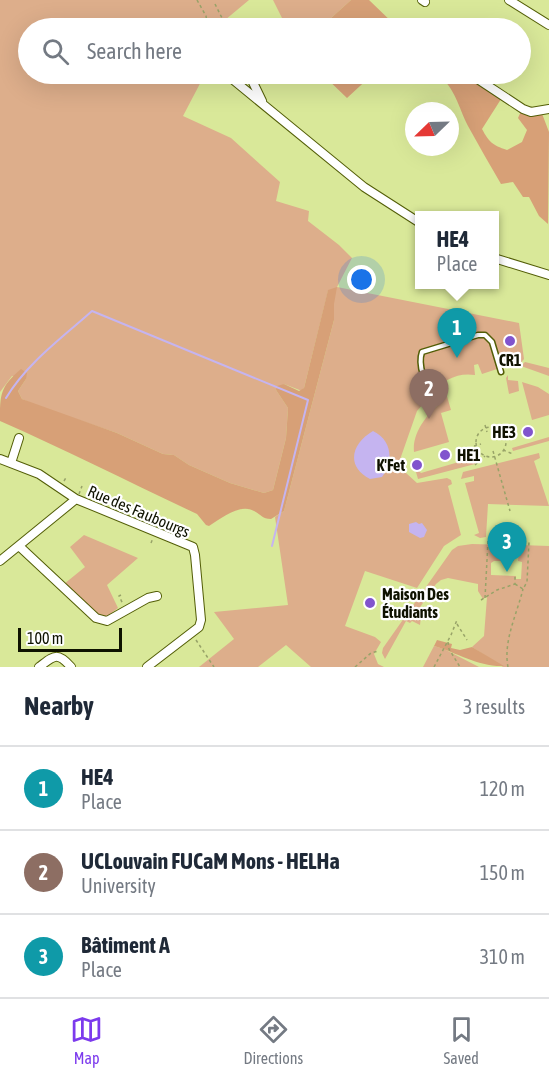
<!DOCTYPE html>
<meta charset="utf-8">
<style>
:root{--surface:#fff;--page:#f2f2f3;--text:#1f2937;--muted:#747a83;--line:#e0e1e3;--accent:#7c3aed}
body{margin:0;font-family:"Asap Condensed",sans-serif;background:var(--page);color:var(--text)}
.compass{position:absolute;left:405px;top:102px;width:54px;height:54px;border-radius:50%;background:var(--surface);box-shadow:0 6px 24px #0002;rotate:247deg}
.scale{position:absolute;left:18px;bottom:15px;width:104px;box-sizing:border-box;padding-left:6px;border:3px solid #0f1200;border-top:0;font-size:16px;line-height:21px;white-space:nowrap;color:#0f1200;-webkit-text-stroke:4px #fff;paint-order:stroke}
.you{position:absolute;left:362px;top:280px;width:21px;height:21px;margin:-15px;border:4px solid #fff;border-radius:50%;background:#1a73e8;box-shadow:0 0 0 9px #1a73e833}
.badge{display:grid;place-items:center;width:39px;height:39px;border-radius:50%;background:var(--accent);color:#fff;font-size:20px;font-weight:700}
.pin{position:absolute;translate:-50% -50px;filter:drop-shadow(0 2px 3px #0008)}
.pin::after{content:'';position:absolute;top:32px;width:21px;height:18px;background:inherit;clip-path:polygon(0 0,100% 0,50% 100%)}
.popup{position:absolute;left:415px;top:211px;width:84px;height:78px;box-sizing:border-box;display:grid;place-content:center;border-radius:0px;background:var(--surface);filter:drop-shadow(0 2px 4px #0005);font-size:20px;white-space:nowrap;color:var(--muted)}
.popup b{font-size:22px;color:var(--text)}
.popup::after{content:'';position:absolute;left:50%;top:100%;margin-left:-12px;border:12px solid transparent;border-top-color:var(--surface)}
.list{margin:0;padding:0;list-style:none}
h2{display:flex;justify-content:space-between;align-items:center;height:78px;margin:0;padding:0 24px;font-size:26px}
h2 small{font-size:20px;font-weight:400;color:var(--muted)}
.list li{display:grid;grid-template-columns:39px 1fr auto;gap:18px;align-items:center;box-sizing:border-box;height:84px;padding:0 24px;border-top:2px solid var(--line)}
.list b{display:block;font-size:22px;white-space:nowrap}
.list p{margin:0;font-size:20px;white-space:nowrap;color:var(--muted)}
.list em{font-size:20px;font-style:normal;color:var(--muted)}
.icon{flex:none;width:33px;height:33px;fill:none;stroke:currentColor;stroke-width:2;stroke-linecap:round;stroke-linejoin:round}
.map{position:relative;flex:none;width:549px;height:667px;overflow:hidden}
.search{position:absolute;background:var(--surface);box-shadow:0 6px 24px #0002;left:18px;right:18px;top:18px;height:66px;display:flex;align-items:center;gap:15px;box-sizing:border-box;padding:0 21px;border-radius:33px;color:var(--muted);font-size:22px}
.sheet{height:330px;background:var(--surface)}
nav{display:flex;justify-content:space-around;align-items:center;box-sizing:border-box;height:84px;border-top:2px solid var(--line);background:var(--surface);font-size:16px;color:var(--muted)}
nav a{display:grid;justify-items:center;gap:3px}
nav .on{color:var(--accent)}
.map>svg:first-child{display:block}
.green{fill:#ddae8b}
.forest{fill:#d7a077}
.water{fill:#c5b4f0}
.lines{fill:none;stroke-linecap:round;stroke-linejoin:round}
.stream{stroke:#c5b4f0;stroke-width:2}
.lane-casing{stroke:#535e07;stroke-width:7}
.street-casing{stroke:#535e07;stroke-width:10}
.path{stroke:#98a368;stroke-width:1.5;stroke-dasharray:3 3;stroke-linecap:butt}
.lane{stroke:#fff;stroke-width:4}
.street{stroke:#fff;stroke-width:8}
.poi-dot{fill:#8154cd;stroke:#fff;stroke-width:2}
.labels{text-anchor:middle;dominant-baseline:central;stroke-width:4.5;stroke-linejoin:round;paint-order:stroke}
.poi-label{font-size:16px;font-weight:bold;fill:#0f1200;stroke:#fff;text-anchor:end}
.street-label{font-size:16px;fill:#0f1200;stroke:#fff}
</style>
<div class="map">
<svg width="549" height="667" viewBox="0 0 549 667">
<rect width="100%" height="100%" fill="#d9e899"/>
<path class="green" d="M 0,0 L 249,0 L 225,20 L 218,24 L 219,28 L 28,28 L 28,74 L 205,74 L 183,116 L 231,138 L 280,182 L 276,201 L 309,211 L 308,221 L 339,245 L 352,258 L 337,287 L 519,323 L 524,359 L 518,366 L 509,365 L 482,374 L 478,364 L 474,365 L 475,375 C 457,372 444,381 431,391 L 421,365 L 430,396 L 417,411 L 396,471 L 406,473 L 417,483 L 447,478 L 451,480 L 452,484 L 448,486 L 461,535 L 444,546 L 417,588 L 365,571 L 345,626 L 375,637 L 381,642 L 374,654 L 378,664 L 384,667 L 311,667 L 286,645 L 258,667 L 199,667 L 234,639 L 214,612 L 288,605 L 275,517 L 284,511 L 334,320 L 334,304 L 328,291 L 304,388 L 302,391 L 284,384 L 276,390 L 288,408 L 286,438 L 273,490 L 264,493 L 230,483 L 189,465 L 174,455 L 163,454 L 117,433 L 35,405 L 22,399 L 18,391 L 26,379 L 12,376 L 0,392 Z
M 273,0 L 351,0 L 320,28 L 287,28 Z
M 525,362 L 549,368 L 549,376 L 521,366 Z
M 508,375 L 508,380 L 518,381 L 519,391 L 509,394 L 506,378 Z
M 522,382 L 538,387 L 549,394 L 549,415 L 532,420 Z
M 446,393 L 451,410 L 441,413 L 449,442 L 414,452 C 412,432 428,413 443,401 L 442,395 Z
M 549,437 L 549,441 L 513,451 L 512,448 Z
M 539,453 L 540,458 L 534,461 L 549,506 L 488,504 L 486,537 L 480,538 L 474,535 L 479,533 L 465,483 L 474,481 L 474,476 L 461,479 L 463,472 Z
M 476,457 L 477,462 L 475,464 L 418,479 L 416,472 L 419,471 L 421,473 Z
M 84,535 L 138,558 L 107,585 L 118,608 L 105,618 L 98,616 L 64,584 L 85,567 L 70,547 Z
M 472,544 L 514,545 L 514,561 L 494,561 L 491,563 L 491,575 L 516,576 L 516,579 L 521,579 L 522,562 L 518,561 L 520,545 L 549,546 L 549,667 L 503,667 L 472,647 L 484,636 L 487,597 L 483,599 L 478,591 L 478,584 L 448,578 L 441,580 L 436,584 L 416,613 L 421,616 L 420,625 L 412,621 L 410,623 L 406,621 L 385,659 L 382,653 L 383,648 L 452,550 L 458,546 Z
M 434,646 L 444,649 L 479,667 L 423,667 Z"/>
<path class="forest" d="M 351,0 L 369,0 L 396,26 L 410,28 L 320,28 Z
M 322,74 L 373,74 L 347,98 Z
M 438,74 L 470,74 L 503,96 L 482,129 C 489,142 492,145 507,150 L 522,142 L 527,130 L 518,118 L 522,109 L 541,111 L 549,132 L 548,224 L 539,216 L 529,197 L 523,197 L 513,182 L 501,184 C 490,165 479,146 468,126 C 458,106 456,90 438,74 Z
M 337,287 L 334,304 L 334,320 L 284,511 L 271,519 C 262,519 262,515 254,511 C 239,503 221,519 209,526 L 206,525 L 197,514 C 131,483 66,450 0,421 C 0,394 0,387 21,369 L 27,373 L 26,379 L 18,391 L 22,399 L 117,433 L 163,454 L 174,455 L 189,465 L 230,483 L 264,493 L 273,490 L 286,438 L 288,408 L 276,390 L 277,386 L 284,384 L 299,391 L 304,388 L 328,290 Z
M 437,640 L 452,644 L 451,648 L 460,650 L 472,647 L 504,666 C 478,667 458,653 434,646 Z"/>
<path class="water" d="M 373,431 C 392,440 394,461 382,477 L 370,479 C 345,466 352,443 373,431 Z
M 416,522 L 419,524 L 422,523 L 427,530 L 424,537 L 420,538 L 409,532 L 409,524 Z"/>
<g class="lines">
<path class="stream" d="M 6,398 C 27,363 62,338 92,311 L 308,400 L 272,546"/>
<g class="lane-casing">
<path id="lane" d="M 433,397 C 426,384 417,366 422,352 L 478,335 L 485,335 L 492,342 L 501,372"/>
</g>
<g class="street-casing">
<path id="street" d="M 422,0 L 425,2
M 509,0 L 549,25
M 226,74 L 364,187 L 420,223
M 249,74 L 262,101
M 470,74 L 523,109 L 531,112 L 549,109
M 454,75 L 455,74
M 494,258 L 549,275
M 0,459 L 39,474 L 76,499 L 193,547 L 195,555 L 201,620 L 199,627 L 147,667
M 11,463 L 19,438
M 19,546 L 96,618 L 107,621 L 148,598 L 157,596
M 0,561 L 76,499
M 39,667 C 54,656 57,651 71,667"/>
</g>
<path class="path" d="M 197,0 L 206,16 L 208,28
M 215,4 L 227,28
M 485,425 L 487,432
M476 442a15 15 0 1 1 30 0a15 15 0 1 1-30 0Z
M 500,439 L 508,437
M 474,446 L 481,444
M 503,450 L 513,454
M 493,451 L 510,511
M 475,465 L 485,456
M 64,481 L 67,476
M 79,494 L 82,486
M 162,527 L 166,517
M 151,543 L 153,538
M 515,584 L 523,589 L 527,582 L 529,542
M 121,595 L 119,596 L 123,604
M 485,598 L 488,541
M 481,600 L 497,590 L 515,584 L 515,576
M 457,624 L 467,640
M 196,640 L 214,667
M 448,642 L 449,649 L 460,667
M 355,667 L 371,653 L 378,651
M 434,667 L 451,635 L 457,620
M 508,667 C 503,641 517,614 523,589"/>
<use href="#lane" class="lane"/>
<use href="#street" class="street"/>
</g>
<g class="poi-dot">
<circle cx="510" cy="341" r="6"/>
<circle cx="528" cy="432" r="6"/>
<circle cx="445" cy="455" r="6"/>
<circle cx="417" cy="465" r="6"/>
<circle cx="370" cy="603" r="6"/>
</g>
<g class="labels">
<g class="poi-label">
<text x="510" y="360" text-anchor="middle">CR1</text>
<text x="516" y="432">HE3</text>
<text x="457" y="455" text-anchor="start">HE1</text>
<text x="405" y="465">K'Fet</text>
<text x="382" y="594" text-anchor="start">Maison Des<tspan x="382" dy="18">Étudiants</tspan></text>
</g>
<g class="street-label">
<text transform="translate(139 511) rotate(23)">Rue des Faubourgs</text>
</g>
</g>
</svg>
<svg class="compass" viewBox="-18 -18 36 36"><path d="M0-13l5 13h-10z" fill="#e53935"/><path d="M0 13l5-13h-10z" fill="#747a83"/></svg>
<div class="scale">100 m</div>
<div class="you"></div>
<div class="pin badge" style="left:457px;top:358px;background:#0f9aa8">1</div>
<div class="popup"><b>HE4</b>Place</div>
<div class="pin badge" style="left:429px;top:419px;background:#8d6e63">2</div>
<div class="pin badge" style="left:507px;top:572px;background:#0f9aa8">3</div>
<div class="search"><svg class="icon" aria-label="search" viewBox="0 0 24 24"><circle cx="10" cy="10" r="6"/><path d="M15 15l6 6"/></svg>Search here</div>
</div>
<section class="sheet">
<h2>Nearby<small>3 results</small></h2>
<ul class="list">
<li><span class="badge" style="background:#0f9aa8">1</span><div><b>HE4</b><p>Place</p></div><em>120 m</em></li>
<li><span class="badge" style="background:#8d6e63">2</span><div><b>UCLouvain FUCaM Mons - HELHa</b><p>University</p></div><em>150 m</em></li>
<li><span class="badge" style="background:#0f9aa8">3</span><div><b>Bâtiment A</b><p>Place</p></div><em>310 m</em></li>
</ul>
</section>
<nav>
<a class="on"><svg class="icon" aria-label="map" viewBox="0 0 24 24"><path d="M3 6l6-2 6 2 6-2v14l-6 2-6-2-6 2zM9 4v14M15 6v14"/></svg>Map</a>
<a><svg class="icon" aria-label="directions" viewBox="0 0 24 24"><path d="M12 3l9 9-9 9-9-9zM9 14v-3h6M13 9l2 2-2 2"/></svg>Directions</a>
<a><svg class="icon" aria-label="saved" viewBox="0 0 24 24"><path d="M7 4h10v16l-5-4-5 4z"/></svg>Saved</a>
</nav>
